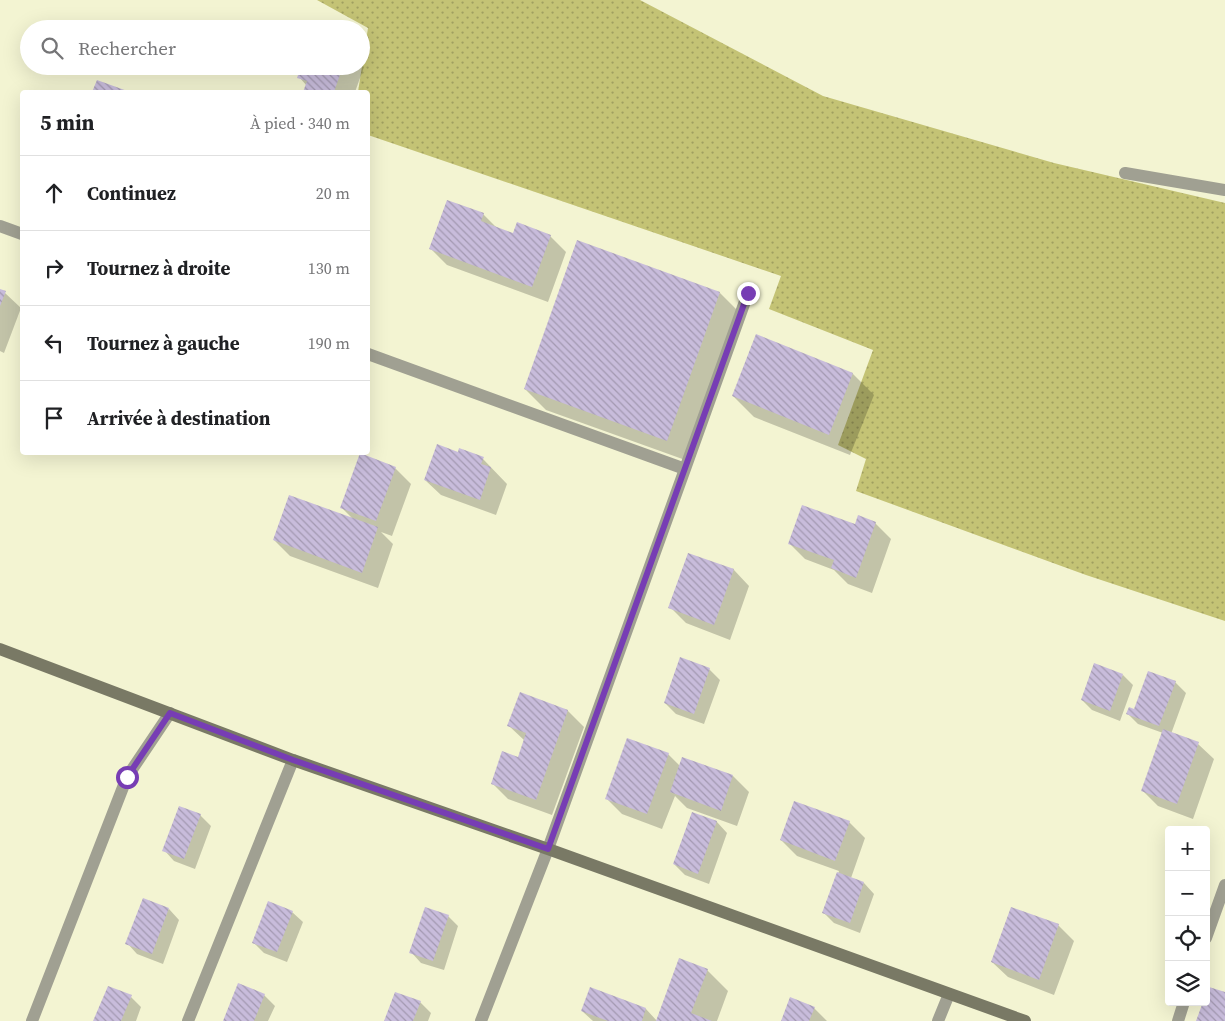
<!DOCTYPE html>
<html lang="fr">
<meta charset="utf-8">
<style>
:root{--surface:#fff;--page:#f2f2f2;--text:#202124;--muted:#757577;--line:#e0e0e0}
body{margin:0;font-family:"Source Serif 4",serif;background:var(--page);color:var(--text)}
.controls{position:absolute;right:15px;bottom:15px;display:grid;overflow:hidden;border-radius:5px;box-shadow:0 5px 20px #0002}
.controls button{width:45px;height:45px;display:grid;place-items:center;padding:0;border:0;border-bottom:1px solid var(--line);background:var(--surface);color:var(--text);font:25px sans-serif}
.stop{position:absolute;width:15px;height:15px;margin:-11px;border:4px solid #773db4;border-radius:50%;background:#fff}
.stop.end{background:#773db4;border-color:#fff;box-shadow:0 1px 5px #0008}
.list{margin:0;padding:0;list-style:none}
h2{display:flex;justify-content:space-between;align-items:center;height:65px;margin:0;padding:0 20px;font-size:21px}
h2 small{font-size:16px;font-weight:400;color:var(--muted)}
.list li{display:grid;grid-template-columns:32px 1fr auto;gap:15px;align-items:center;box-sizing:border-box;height:75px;padding:0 20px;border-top:1px solid var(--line)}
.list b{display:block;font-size:19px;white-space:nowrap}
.list em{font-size:16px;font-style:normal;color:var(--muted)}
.icon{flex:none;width:28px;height:28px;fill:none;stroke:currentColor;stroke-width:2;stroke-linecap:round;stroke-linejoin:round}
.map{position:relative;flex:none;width:1225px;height:1021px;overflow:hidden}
.search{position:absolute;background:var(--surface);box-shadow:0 5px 20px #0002;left:20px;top:20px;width:350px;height:55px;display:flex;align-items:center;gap:12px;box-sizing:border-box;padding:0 18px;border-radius:28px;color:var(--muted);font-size:19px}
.panel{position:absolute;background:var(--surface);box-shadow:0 5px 20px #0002;left:20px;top:90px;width:350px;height:365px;border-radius:5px}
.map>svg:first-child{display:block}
.green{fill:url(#green-dots)}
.shadow{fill:#0003}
.building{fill:url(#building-back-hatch)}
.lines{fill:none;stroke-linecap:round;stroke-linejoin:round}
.street{stroke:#a0a092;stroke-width:12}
.secondary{stroke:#797965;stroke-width:12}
.route{stroke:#773db4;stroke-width:6}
</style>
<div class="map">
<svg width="1225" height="1021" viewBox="0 0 1225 1021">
<defs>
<pattern id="green-dots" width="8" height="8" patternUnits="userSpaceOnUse" patternTransform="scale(1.25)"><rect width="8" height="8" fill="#c4c375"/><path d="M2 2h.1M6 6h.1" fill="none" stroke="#a09f60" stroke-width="1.8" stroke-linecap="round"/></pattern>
<pattern id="building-back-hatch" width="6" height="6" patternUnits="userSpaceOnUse" patternTransform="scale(1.25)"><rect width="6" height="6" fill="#c8bcdb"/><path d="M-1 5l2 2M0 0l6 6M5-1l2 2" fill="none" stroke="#a399b1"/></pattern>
</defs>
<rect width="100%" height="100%" fill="#f3f4d2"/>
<path class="green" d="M 317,0 L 640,0 L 823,96 L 1054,163 L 1225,203 L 1225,621 L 1086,575 L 856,491 L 866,459 L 838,445 L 873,350 L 769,309 L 781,276 L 368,135 L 368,92 L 358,92 L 368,28 Z"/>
<path class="shadow" d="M 361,64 L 364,67 L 355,92 L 304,92 L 307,86 L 299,77 L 302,66 L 361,66 Z
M 97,82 L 127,92 L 94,92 Z
M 483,214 L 497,228 L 514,235 L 550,236 L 566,252 L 548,302 L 447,265 L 431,249 Z
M 0,291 L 5,293 L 21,308 L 4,353 L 0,351 Z
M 720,293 L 741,314 L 688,461 L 546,410 L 525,389 Z
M 757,336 L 853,374 L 874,395 L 850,455 L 754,417 L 733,396 Z
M 459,454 L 483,459 L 507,484 L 496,515 L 441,495 L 425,480 Z
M 395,468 L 411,484 L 392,536 L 381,532 L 393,544 L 378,588 L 290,556 L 274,540 L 354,520 L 342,508 Z
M 875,523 L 891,539 L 872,593 L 848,584 L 834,570 L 805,559 L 789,543 L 856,526 Z
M 689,554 L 734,570 L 749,586 L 730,640 L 686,623 L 670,607 Z
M 709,669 L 720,680 L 704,724 L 676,714 L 665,703 Z
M 1123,675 L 1133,685 L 1120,721 L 1092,710 L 1082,700 Z
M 1175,682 L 1186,693 L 1171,734 L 1198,744 L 1214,759 L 1193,819 L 1158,806 L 1143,791 L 1163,733 L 1138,724 L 1128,714 L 1135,711 Z
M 520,693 L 568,711 L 584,727 L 552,815 L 508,799 L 492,783 L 519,758 L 525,741 L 508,725 Z
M 668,754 L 680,766 L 683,758 L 733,776 L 749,792 L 737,826 L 687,808 L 675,796 L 662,829 L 622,814 L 606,798 Z
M 692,813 L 717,822 L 727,833 L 709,884 L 685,875 L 674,864 Z
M 200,815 L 211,826 L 195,869 L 174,861 L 164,850 Z
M 849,822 L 865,838 L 851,878 L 864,883 L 874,894 L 860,933 L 834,923 L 824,913 L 839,871 L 797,856 L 781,840 Z
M 169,909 L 179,920 L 163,964 L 137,954 L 127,943 Z
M 292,912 L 303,922 L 287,962 L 264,953 L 253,942 Z
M 448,916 L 458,926 L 444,970 L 421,963 L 411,952 Z
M 1058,925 L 1074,941 L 1054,995 L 1008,977 L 992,962 Z
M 707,970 L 728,991 L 717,1021 L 593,1021 L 582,1011 L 590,989 L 646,1009 L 657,1021 Z
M 264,995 L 275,1006 L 268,1021 L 224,1021 Z
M 131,997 L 141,1007 L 136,1021 L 95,1021 Z
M 420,1002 L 431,1013 L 428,1021 L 385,1021 Z
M 814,1008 L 827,1021 L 782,1021 Z"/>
<path class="building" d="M 301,66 L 343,66 L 334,92 L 303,92 L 307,81 L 297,78 Z
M 97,80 L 130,92 L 92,92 Z
M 447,200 L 484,213 L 481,221 L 513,233 L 517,222 L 551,235 L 532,287 L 429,249 Z
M 577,240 L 720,292 L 667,441 L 524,389 Z
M 0,289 L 6,291 L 0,306 Z
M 756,334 L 853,373 L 829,435 L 732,396 Z
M 437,444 L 458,452 L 459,448 L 484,457 L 481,464 L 491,467 L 480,500 L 424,480 Z
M 360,453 L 396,467 L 376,521 L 340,508 Z
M 289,495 L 378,527 L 362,573 L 273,540 Z
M 802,505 L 855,524 L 858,515 L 876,522 L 856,578 L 831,568 L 834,560 L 788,544 Z
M 688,553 L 734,569 L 714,625 L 668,608 Z
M 680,657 L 710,668 L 694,714 L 664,703 Z
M 1094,663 L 1123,674 L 1110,711 L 1081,700 Z
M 1148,671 L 1176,681 L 1159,726 L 1126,714 L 1129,707 L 1134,709 Z
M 520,692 L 568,710 L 536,800 L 491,784 L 502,751 L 518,757 L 526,733 L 507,726 Z
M 1163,729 L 1199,742 L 1177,804 L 1141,791 Z
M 627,738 L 669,753 L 647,814 L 605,799 Z
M 682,757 L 733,775 L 721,811 L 670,792 Z
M 794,801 L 850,821 L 835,861 L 780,840 Z
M 179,806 L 201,814 L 184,859 L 162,851 Z
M 692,812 L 717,821 L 698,874 L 673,864 Z
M 837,872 L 864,882 L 850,923 L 822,913 Z
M 143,898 L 169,908 L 152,954 L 125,944 Z
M 268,901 L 293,911 L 277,952 L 252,943 Z
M 425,907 L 449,915 L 433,961 L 409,953 Z
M 1011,907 L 1059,924 L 1039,980 L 991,962 Z
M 679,958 L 708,969 L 691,1013 L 712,1021 L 656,1021 Z
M 238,983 L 265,994 L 254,1021 L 223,1021 Z
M 108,986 L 132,995 L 121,1021 L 93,1021 Z
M 590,987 L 646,1008 L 642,1021 L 608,1021 L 581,1011 Z
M 1209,987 L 1225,992 L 1225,1021 L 1196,1021 L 1203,1002 L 1206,1002 L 1206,994 Z
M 395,992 L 421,1001 L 413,1021 L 384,1021 Z
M 790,997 L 815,1007 L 809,1021 L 781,1021 Z"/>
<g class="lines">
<path class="street" d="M 1125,173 L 1225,190
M 0,226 L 22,234
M 368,354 L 685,469 L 748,293
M 1206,938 L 1225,885
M 32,1021 L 127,777 L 170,713
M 188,1021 L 293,760
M 481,1021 L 548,849 L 685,469
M 938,1021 L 949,994
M 1178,1021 L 1184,1002"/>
<path class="secondary" d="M 0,649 L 293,760 L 548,849 L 1025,1021"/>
</g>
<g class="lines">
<path class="route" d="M 127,777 L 170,713 L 293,760 L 548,849 L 748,293"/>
</g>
</svg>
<div class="controls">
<button>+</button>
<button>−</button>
<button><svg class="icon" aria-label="locate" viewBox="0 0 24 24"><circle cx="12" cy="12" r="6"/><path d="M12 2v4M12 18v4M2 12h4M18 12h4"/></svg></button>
<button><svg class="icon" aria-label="layers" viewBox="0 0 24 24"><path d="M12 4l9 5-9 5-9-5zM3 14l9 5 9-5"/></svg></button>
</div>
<div class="stop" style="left:127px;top:777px"></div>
<div class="stop end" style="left:748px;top:293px"></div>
<div class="search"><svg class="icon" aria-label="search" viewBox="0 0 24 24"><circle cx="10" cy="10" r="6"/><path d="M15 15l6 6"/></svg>Rechercher</div>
<section class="panel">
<h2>5 min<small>À pied · 340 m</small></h2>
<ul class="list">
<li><svg class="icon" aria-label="ahead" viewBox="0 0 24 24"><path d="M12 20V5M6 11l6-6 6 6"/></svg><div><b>Continuez</b></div><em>20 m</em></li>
<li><svg class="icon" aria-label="right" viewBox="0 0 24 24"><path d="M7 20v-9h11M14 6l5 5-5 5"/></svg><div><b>Tournez à droite</b></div><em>130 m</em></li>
<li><svg class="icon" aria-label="left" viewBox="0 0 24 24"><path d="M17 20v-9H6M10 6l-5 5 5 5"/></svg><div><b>Tournez à gauche</b></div><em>190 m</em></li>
<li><svg class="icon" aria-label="arrive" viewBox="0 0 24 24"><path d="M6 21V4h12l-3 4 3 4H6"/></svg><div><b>Arrivée à destination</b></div></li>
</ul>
</section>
</div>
